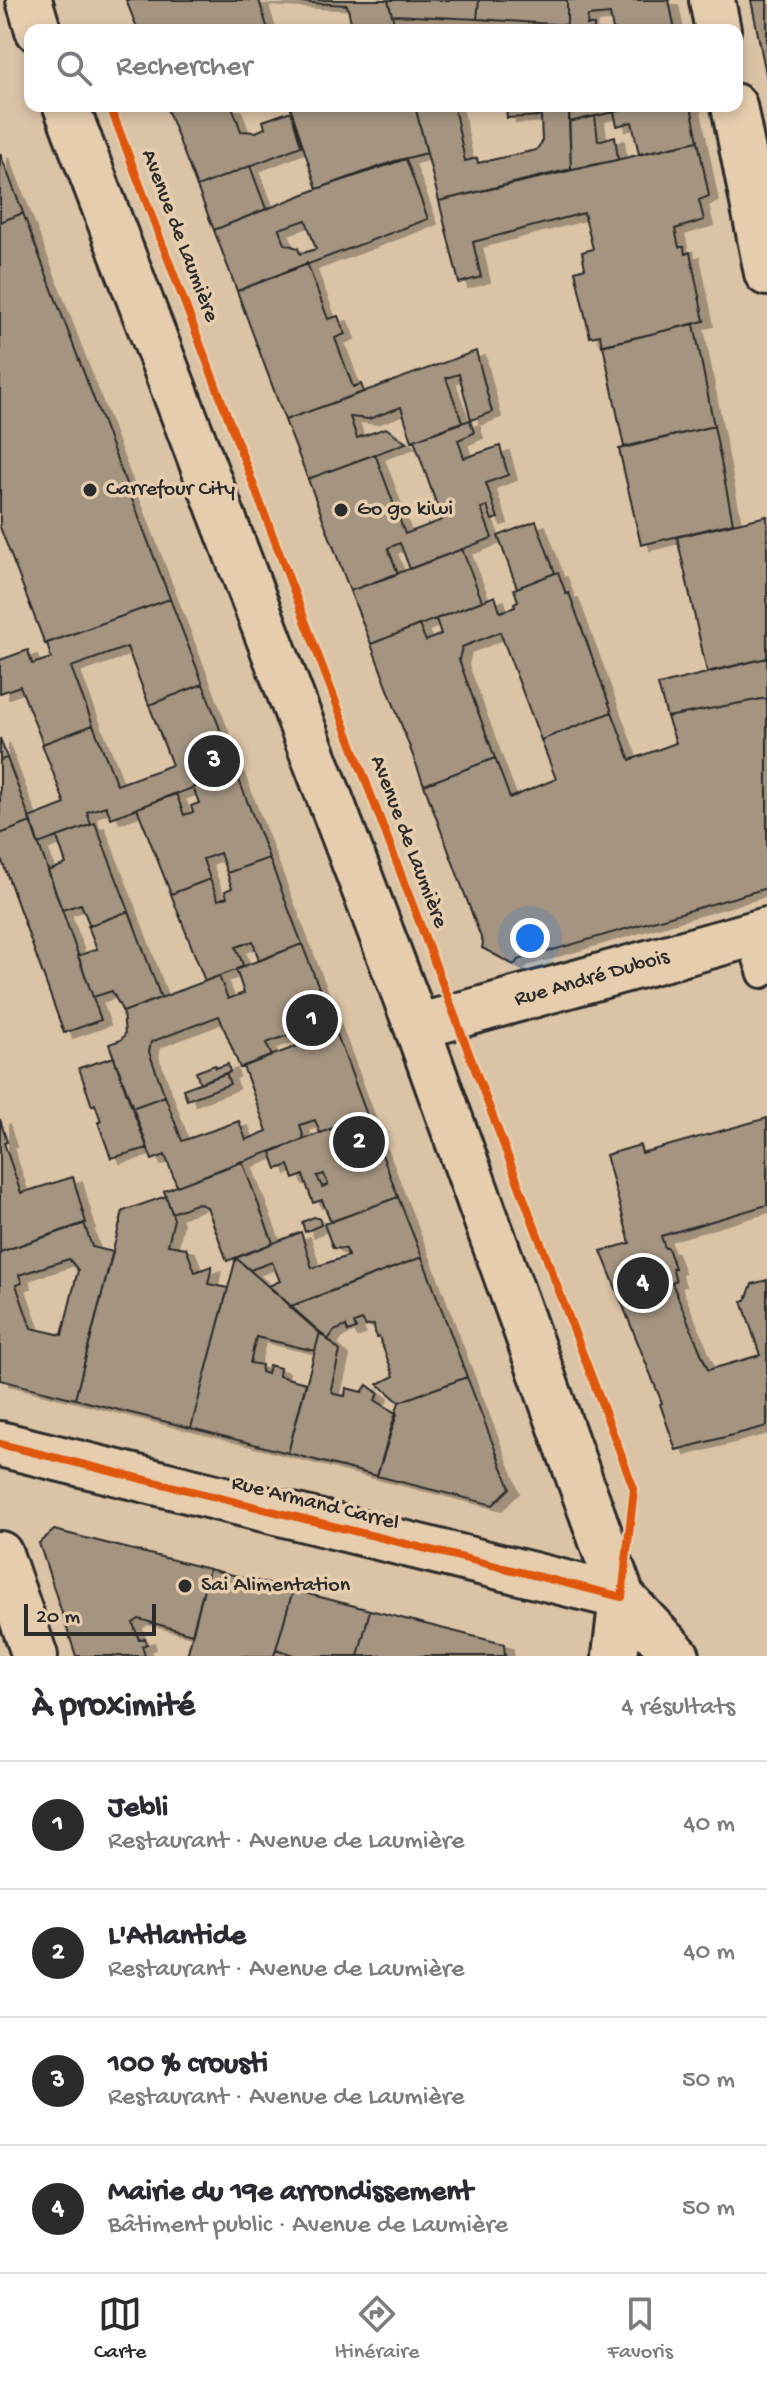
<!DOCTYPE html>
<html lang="fr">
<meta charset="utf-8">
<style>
:root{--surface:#fff;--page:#f2f2f3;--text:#2b2b33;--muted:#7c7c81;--line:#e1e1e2;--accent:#2b2b2b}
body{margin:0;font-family:"Gochi Hand",sans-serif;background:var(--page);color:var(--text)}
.scale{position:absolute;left:24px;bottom:20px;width:132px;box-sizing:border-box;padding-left:8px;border:4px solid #2b2b2b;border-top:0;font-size:22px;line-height:28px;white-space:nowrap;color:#2b2b2b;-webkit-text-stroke:6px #e6cdae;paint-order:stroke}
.you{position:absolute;left:530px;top:938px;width:28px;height:28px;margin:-20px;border:6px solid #fff;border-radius:50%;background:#1a73e8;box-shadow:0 0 0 12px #1a73e833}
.badge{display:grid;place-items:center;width:52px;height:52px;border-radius:50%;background:var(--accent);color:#fff;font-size:26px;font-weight:700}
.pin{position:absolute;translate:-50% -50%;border:4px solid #fff;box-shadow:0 2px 8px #0006}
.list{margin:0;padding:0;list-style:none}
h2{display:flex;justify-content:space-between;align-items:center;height:104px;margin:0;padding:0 32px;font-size:34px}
h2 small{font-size:26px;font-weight:400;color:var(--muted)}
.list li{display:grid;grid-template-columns:52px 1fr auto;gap:24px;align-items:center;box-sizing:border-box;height:128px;padding:0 32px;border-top:2px solid var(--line)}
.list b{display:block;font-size:30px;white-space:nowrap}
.list p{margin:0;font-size:26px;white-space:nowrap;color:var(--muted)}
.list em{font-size:26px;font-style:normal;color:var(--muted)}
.icon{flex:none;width:44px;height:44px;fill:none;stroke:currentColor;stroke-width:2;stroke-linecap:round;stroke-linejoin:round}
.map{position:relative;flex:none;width:767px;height:1656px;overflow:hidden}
.search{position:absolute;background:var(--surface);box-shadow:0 4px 12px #0003;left:24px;right:24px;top:24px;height:88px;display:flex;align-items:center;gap:20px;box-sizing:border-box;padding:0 28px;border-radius:16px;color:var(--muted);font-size:30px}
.sheet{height:616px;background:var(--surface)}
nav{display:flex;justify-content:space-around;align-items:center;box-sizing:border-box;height:112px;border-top:2px solid var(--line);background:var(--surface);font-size:22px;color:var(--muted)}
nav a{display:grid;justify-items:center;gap:4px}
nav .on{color:var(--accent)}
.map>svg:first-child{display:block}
.building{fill:#a49480;stroke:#2b2b2b;stroke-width:2;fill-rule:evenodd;filter:url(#shadow)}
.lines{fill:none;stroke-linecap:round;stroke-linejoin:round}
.service-casing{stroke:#2b2b2b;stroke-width:32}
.minor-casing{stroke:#2b2b2b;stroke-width:50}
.service{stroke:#e6cdae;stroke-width:26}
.minor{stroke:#e6cdae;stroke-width:44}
.cycleway-casing{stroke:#e6cdae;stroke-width:13}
.cycleway{stroke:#df570e;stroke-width:8}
.poi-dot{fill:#2b2b2b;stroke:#e6cdae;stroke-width:3}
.labels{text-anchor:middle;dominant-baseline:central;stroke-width:7;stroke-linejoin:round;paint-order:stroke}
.street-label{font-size:22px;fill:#2b2b2b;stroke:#e6cdae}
.poi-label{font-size:22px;fill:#2b2b2b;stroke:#e6cdae;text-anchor:start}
</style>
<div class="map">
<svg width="767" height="1656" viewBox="0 0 767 1656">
<defs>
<filter id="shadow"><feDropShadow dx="9" dy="5" stdDeviation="0" flood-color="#0004"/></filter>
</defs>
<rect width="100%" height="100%" fill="#dbc3a6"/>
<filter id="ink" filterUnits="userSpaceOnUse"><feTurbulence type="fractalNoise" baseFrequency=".0125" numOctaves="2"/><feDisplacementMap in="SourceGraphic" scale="16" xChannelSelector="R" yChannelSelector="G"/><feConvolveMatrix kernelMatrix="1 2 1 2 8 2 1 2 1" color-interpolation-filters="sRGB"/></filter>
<g filter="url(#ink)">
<path class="building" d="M 126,0 L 259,0 L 268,30 L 138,30 Z
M 259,0 L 388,0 L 396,30 L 353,30 L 347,5 Z
M 388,0 L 479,0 L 477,19 L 392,15 Z
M 479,0 L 567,0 L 567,25 L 477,19 Z
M 567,0 L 669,0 L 675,30 L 613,30 L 610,14 L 588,16 L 587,25 L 594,25 L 594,30 L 567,30 Z
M 751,0 L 767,0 L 767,80 L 765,69 Z
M 166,106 L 232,106 L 241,131 L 256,132 L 265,128 L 263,121 L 291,111 L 301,146 L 197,187 Z
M 290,106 L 415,106 L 427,153 L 395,161 L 317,189 Z
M 415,106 L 454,106 L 465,161 L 477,158 L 478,163 L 536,150 L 542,142 L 541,116 L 507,118 L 506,106 L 569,106 L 571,169 L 439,201 Z
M 569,106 L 641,106 L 569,122 Z
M 641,106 L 691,106 L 698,141 L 639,154 L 632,122 L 617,126 L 614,112 Z
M 595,116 L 598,141 L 615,136 L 618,160 L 571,169 L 569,122 Z
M 698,141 L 709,196 L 699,200 L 704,220 L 675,229 L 679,247 L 684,247 L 685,254 L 690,252 L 704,321 L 602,346 L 600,335 L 590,337 L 575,271 L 585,268 L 582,252 L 593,249 L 584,213 L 473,242 L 481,277 L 459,283 L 439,201 Z
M 0,153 L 23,213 L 0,222 Z
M 406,159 L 428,219 L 237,291 L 214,230 L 317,189 ZM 306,220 L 316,249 L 300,254 L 298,248 L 285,244 L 279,229 Z
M 250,166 L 266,209 L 214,230 L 197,187 Z
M 23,213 L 170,599 L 45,644 L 0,527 L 0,222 Z
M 307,263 L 328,319 L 338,316 L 345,334 L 335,338 L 353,387 L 361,384 L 364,392 L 285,420 L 237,291 Z
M 694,324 L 714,426 L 624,447 L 603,345 Z
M 476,351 L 492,412 L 471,420 L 459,374 L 446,378 L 462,422 L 412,441 L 401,407 L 369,419 L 350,417 L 357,438 L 386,428 L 406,443 L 308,479 L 285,420 Z
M 470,420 L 474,433 L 458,440 L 464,458 L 500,446 L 508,475 L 486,483 L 498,518 L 492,520 L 487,506 L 481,508 L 492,538 L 410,569 L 400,543 L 388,548 L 398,574 L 350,591 L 308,479 L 375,454 L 405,534 L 442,520 L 414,440 Z
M 714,426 L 733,523 L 641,545 L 619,449 Z
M 767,516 L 767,658 L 707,672 L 677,537 Z
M 536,521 L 555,573 L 517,588 L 498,536 Z
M 462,549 L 482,601 L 371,644 L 350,591 Z
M 558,572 L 566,594 L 569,593 L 612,712 L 541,740 L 500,632 L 462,647 L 459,660 L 495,758 L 424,785 L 371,644 L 419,625 L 426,641 L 441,634 L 436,619 L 495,596 L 500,612 L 515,607 L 514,603 L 518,601 L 514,589 Z
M 170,599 L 203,684 L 149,705 L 127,647 L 71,667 L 93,725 L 43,744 L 20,686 L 0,693 L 0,660 L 28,650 L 32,664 L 51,658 L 47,643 Z
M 767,658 L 767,698 L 667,717 L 658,685 Z
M 203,684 L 236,772 L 111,818 L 106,806 L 87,812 L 91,825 L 38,844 L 29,818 L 65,804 L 42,744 L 93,725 L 117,785 L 172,765 L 149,705 Z
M 767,698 L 767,888 L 518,960 L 514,965 L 482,948 L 483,943 L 424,785 L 495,758 L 510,798 L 556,779 L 541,740 L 612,712 L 630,760 L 676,743 L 667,717 Z
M 0,738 L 7,758 L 0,760 Z
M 7,758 L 31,822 L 0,834 L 0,760 Z
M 236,772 L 269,858 L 227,873 L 220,853 L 203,859 L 210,879 L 171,894 L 137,808 L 176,793 L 184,815 L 193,812 L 191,806 L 199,803 L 193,787 Z
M 31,822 L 101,1020 L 64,1033 L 0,855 L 0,834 Z
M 95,823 L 129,911 L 90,926 L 81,904 L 62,910 L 48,871 L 66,864 L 57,837 Z
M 269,858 L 302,944 L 259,961 L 253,941 L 236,947 L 244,967 L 205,981 L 171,894 L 210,879 L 218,900 L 227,897 L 225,891 L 232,888 L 227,873 Z
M 129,911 L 161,998 L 123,1012 L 112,991 L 93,997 L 78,956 L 97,949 L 88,926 Z
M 302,944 L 336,1032 L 296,1047 L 291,1034 L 266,1043 L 272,1056 L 240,1068 L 219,1016 L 151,1042 L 149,1052 L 165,1096 L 132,1108 L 109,1044 L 121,1040 L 125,1034 L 123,1012 L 219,976 L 228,999 L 244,993 L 236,969 Z
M 336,1032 L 367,1115 L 320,1133 L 315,1120 L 300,1125 L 304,1139 L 177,1186 L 165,1155 L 152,1160 L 132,1108 L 165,1096 L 182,1141 L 239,1121 L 246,1140 L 267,1131 L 243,1066 Z
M 114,1057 L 148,1148 L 111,1158 L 98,1122 L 101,1121 L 95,1104 L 92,1106 L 79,1068 Z
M 228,1064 L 230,1072 L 200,1083 L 196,1072 L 215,1065 L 216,1068 Z
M 226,1073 L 230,1084 L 187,1100 L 183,1089 Z
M 367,1115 L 398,1197 L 331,1222 L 322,1200 L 313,1203 L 303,1175 L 294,1179 L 289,1165 L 277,1169 L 271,1152 ZM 324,1174 L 328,1185 L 322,1187 L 317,1176 Z
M 767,1118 L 767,1205 L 661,1236 L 665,1248 L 668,1248 L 675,1268 L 672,1268 L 676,1281 L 672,1283 L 708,1370 L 760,1355 L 742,1301 L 746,1300 L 752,1284 L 767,1280 L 767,1426 L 676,1450 L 660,1404 L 662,1403 L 601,1251 L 630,1243 L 606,1155 L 640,1145 L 642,1153 Z
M 0,1119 L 7,1142 L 4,1143 L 21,1193 L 73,1177 L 86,1223 L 0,1252 Z
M 242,1161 L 273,1243 L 227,1261 L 207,1207 L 198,1203 L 172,1213 L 164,1191 Z
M 166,1196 L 174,1219 L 168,1245 L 186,1248 L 195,1272 L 212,1266 L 208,1284 L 228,1288 L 191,1428 L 75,1399 L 123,1211 Z
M 398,1197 L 422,1257 L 291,1306 L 269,1286 L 280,1281 L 272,1262 L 250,1270 L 236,1258 L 301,1232 L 312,1268 L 348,1256 L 346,1249 L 333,1248 L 324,1224 Z
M 314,1217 L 320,1219 L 321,1225 L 305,1232 L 302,1222 Z
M 84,1223 L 92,1247 L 113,1252 L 75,1399 L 0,1380 L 0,1252 ZM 69,1259 L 78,1270 L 62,1335 L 31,1328 L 16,1285 L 22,1283 L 19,1275 Z
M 422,1257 L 467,1377 L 399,1402 L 378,1384 L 394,1376 L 379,1337 L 376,1338 L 374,1325 L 366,1326 L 362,1320 L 354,1323 L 356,1329 L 348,1332 L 346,1326 L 334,1331 L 328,1340 L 290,1307 Z
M 236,1258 L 320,1332 L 315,1351 L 256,1337 L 250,1363 L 262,1365 L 261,1372 L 267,1374 L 269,1365 L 280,1368 L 279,1376 L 306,1383 L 288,1453 L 191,1428 Z
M 320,1332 L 340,1351 L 331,1389 L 334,1394 L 345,1396 L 346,1388 L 362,1392 L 367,1385 L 379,1394 L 375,1400 L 397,1414 L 377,1476 L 288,1453 Z
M 467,1377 L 510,1488 L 493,1505 L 377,1476 L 399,1402 Z
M 54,1530 L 209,1569 L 192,1634 L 139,1619 L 133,1623 L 139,1640 L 145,1638 L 147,1644 L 142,1646 L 145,1656 L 76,1656 L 39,1543 Z
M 209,1569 L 293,1590 L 274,1656 L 187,1656 Z
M 293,1590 L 370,1610 L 358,1656 L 296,1656 L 276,1649 Z
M 370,1610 L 504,1644 L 505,1656 L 358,1656 Z"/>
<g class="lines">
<g class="service-casing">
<path id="service" d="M 749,935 L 762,974"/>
</g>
<g class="minor-casing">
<path id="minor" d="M 29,0 L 38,30
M 712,0 L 718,30
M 66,106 L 417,1027 L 622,1597 L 677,1656
M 734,106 L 767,273
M 417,1027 L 767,930
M 0,1444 L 622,1597
M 0,1554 L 35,1656
M 615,1656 L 622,1597"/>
</g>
<use href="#service" class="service"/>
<use href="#minor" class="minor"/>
<g class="cycleway-casing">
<path id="cycleway" d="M 110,106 L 634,1489 L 622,1597
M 0,1444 L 622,1597"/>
</g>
<use href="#cycleway" class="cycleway"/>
</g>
</g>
<g class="poi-dot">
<circle cx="90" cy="490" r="8"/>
<circle cx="341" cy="510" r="8"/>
<circle cx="185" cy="1586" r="8"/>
</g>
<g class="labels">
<g class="street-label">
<text transform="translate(179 236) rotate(69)">Avenue de Laumière</text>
<text transform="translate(408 842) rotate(69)">Avenue de Laumière</text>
<text transform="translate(592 979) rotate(-16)">Rue André Dubois</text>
<text transform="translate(315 1504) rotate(14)">Rue Armand Carrel</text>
</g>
<g class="poi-label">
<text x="106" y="490">Carrefour City</text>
<text x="357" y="510">Go go kiwi</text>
<text x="201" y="1586">Sai Alimentation</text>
</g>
</g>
</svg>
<div class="scale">20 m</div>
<div class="you"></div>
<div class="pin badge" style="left:312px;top:1020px">1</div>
<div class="pin badge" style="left:359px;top:1142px">2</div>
<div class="pin badge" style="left:214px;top:761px">3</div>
<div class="pin badge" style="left:643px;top:1283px">4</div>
<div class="search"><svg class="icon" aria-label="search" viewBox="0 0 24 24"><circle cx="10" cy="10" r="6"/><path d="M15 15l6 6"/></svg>Rechercher</div>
</div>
<section class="sheet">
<h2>À proximité<small>4 résultats</small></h2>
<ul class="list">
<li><span class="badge">1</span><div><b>Jebli</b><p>Restaurant · Avenue de Laumière</p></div><em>40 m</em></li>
<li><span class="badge">2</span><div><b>L'Atlantide</b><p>Restaurant · Avenue de Laumière</p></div><em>40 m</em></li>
<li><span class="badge">3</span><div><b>100 % crousti</b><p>Restaurant · Avenue de Laumière</p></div><em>50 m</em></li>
<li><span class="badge">4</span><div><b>Mairie du 19e arrondissement</b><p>Bâtiment public · Avenue de Laumière</p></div><em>50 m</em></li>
</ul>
</section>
<nav>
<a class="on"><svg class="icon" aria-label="map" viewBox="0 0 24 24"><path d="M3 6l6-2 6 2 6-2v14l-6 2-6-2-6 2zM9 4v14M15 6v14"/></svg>Carte</a>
<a><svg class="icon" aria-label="directions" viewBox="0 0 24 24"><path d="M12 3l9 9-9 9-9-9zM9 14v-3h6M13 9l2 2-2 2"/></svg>Itinéraire</a>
<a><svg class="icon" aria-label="saved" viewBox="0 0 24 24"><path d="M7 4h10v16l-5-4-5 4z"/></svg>Favoris</a>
</nav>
